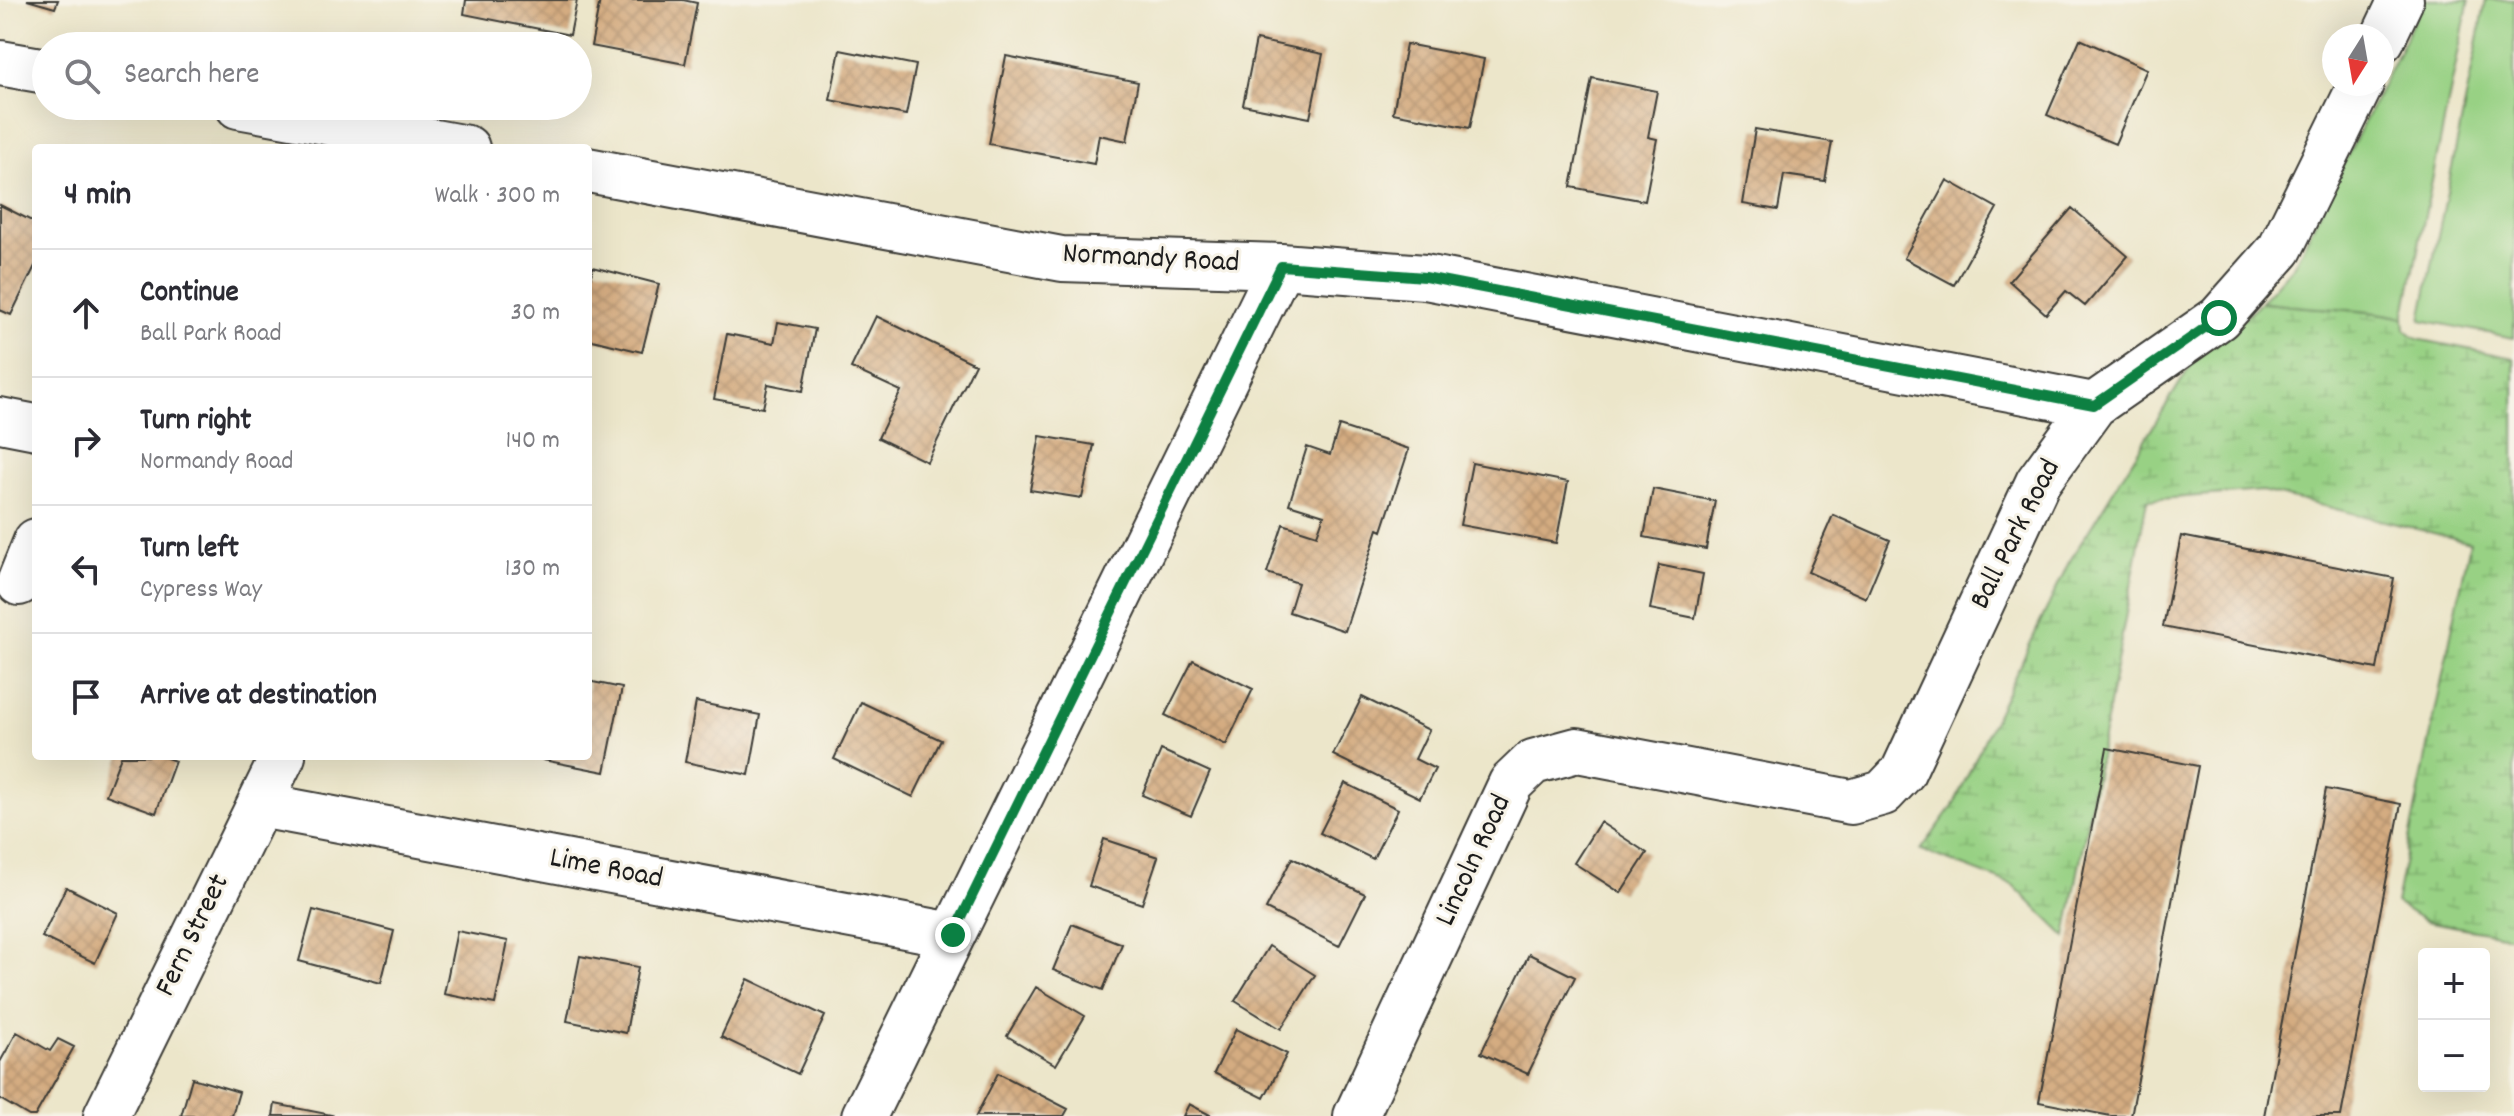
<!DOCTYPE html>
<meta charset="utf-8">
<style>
:root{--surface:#fff;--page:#f7f7f7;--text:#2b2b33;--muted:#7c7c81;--line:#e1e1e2}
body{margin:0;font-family:Dekko,sans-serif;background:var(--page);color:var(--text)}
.controls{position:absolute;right:24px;bottom:24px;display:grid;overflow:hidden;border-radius:8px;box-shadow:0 8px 32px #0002}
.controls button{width:72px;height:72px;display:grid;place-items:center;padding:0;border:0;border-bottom:2px solid var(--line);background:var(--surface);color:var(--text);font:40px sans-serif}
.compass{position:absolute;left:2322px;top:24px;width:72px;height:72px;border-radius:50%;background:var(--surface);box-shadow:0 8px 32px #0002;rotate:191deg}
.stop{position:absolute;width:24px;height:24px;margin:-18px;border:6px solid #0b8043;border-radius:50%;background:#fff}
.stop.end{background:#0b8043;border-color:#fff;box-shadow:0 2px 8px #0008}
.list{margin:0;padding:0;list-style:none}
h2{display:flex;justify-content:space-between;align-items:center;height:104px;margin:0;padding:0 32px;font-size:34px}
h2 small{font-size:26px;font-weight:400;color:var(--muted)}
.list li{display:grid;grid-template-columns:52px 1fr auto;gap:24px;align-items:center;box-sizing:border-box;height:128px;padding:0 32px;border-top:2px solid var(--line)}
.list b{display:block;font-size:30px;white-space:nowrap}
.list p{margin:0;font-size:26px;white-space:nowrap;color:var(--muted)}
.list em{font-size:26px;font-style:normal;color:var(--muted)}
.icon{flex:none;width:44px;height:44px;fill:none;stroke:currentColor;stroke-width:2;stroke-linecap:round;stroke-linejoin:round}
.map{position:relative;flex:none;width:2514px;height:1116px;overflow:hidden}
.search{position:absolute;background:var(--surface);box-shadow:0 8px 32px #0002;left:32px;top:32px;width:560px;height:88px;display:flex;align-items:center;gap:20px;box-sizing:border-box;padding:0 28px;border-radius:44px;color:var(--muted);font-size:30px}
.panel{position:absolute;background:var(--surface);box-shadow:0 8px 32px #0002;left:32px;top:144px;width:560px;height:616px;border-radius:8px}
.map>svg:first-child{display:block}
.wetland{fill:url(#wetland-marsh);stroke:#5a7650;stroke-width:2}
.park{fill:#98d184;stroke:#5a7650;stroke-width:2}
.building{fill:url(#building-cross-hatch)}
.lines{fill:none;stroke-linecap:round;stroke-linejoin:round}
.minor-casing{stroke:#3b3a36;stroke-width:48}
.minor{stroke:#fff;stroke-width:44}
.route{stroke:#0b8043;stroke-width:10}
.labels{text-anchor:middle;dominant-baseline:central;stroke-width:6;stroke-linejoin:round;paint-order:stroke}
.street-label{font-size:30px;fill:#1c1c1c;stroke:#f7f3e8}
</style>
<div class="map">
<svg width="2514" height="1116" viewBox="0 0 2514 1116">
<defs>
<pattern id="wetland-marsh" width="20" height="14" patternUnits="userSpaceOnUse" patternTransform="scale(2)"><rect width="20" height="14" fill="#98d184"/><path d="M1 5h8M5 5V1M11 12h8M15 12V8" fill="none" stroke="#82b371"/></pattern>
<pattern id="building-cross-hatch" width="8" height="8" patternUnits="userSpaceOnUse" patternTransform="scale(2)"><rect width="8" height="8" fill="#d4ac81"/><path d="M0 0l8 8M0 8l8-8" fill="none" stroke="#b5936f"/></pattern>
</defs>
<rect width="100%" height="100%" fill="#f7f3e8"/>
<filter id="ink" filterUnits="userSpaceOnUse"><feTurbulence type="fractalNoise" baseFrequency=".0125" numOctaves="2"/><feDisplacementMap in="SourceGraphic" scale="16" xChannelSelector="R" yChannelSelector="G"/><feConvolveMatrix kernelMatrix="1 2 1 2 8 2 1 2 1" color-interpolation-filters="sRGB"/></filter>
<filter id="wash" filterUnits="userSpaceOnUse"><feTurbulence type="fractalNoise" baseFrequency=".006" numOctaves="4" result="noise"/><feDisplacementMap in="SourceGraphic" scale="32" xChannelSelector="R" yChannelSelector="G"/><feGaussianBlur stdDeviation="1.8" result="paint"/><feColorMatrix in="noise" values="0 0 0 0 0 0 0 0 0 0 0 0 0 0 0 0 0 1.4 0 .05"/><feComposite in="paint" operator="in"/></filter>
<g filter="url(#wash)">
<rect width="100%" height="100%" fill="#ece6ca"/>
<path class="wetland" d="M 2261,302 C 2309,310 2357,307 2404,318 L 2405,329 L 2417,339 L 2514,358 L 2514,937 L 2425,921 L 2396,903 L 2470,542 L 2262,491 L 2147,500 L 2066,937 L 2013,885 L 1921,850 L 1953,806 L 2068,564 L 2193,362 Z"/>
<path class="park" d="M 2424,0 L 2469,0 L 2404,318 C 2357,307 2309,310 2261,302 L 2294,265 Z
M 2486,0 L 2514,0 L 2514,338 L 2421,320 Z"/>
<g id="blocks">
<path class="building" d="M 27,0 L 58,0 L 55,8 Z
M 466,0 L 577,0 L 570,35 L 464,14 Z
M 600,0 L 683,0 L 697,3 L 685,64 L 591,46 Z
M 2080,39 L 2147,69 L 2115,144 L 2047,115 Z
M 1256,40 L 1323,54 L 1310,118 L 1243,105 Z
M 1406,44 L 1484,59 L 1470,128 L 1393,113 Z
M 840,50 L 916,65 L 906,115 L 830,100 Z
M 1006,56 L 1138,82 L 1127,141 L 1099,135 L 1094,164 L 989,144 Z
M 1592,78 L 1657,91 L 1648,137 L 1657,139 L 1645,201 L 1571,187 Z
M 1755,129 L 1832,142 L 1825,181 L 1784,175 L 1778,210 L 1743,204 Z
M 1947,180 L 1997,208 L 1954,285 L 1904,258 Z
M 0,205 L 36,223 L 36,264 L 11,315 L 0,310 Z
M 2072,208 L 2128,256 L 2085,306 L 2066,291 L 2046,314 L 2009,281 Z
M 593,267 L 659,284 L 642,352 L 588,339 L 588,288 Z
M 876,316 L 975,364 L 927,462 L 878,438 L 901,391 L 851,368 Z
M 778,322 L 815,329 L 803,391 L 768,384 L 763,408 L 714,399 L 727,334 L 774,343 Z
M 1339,426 L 1409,449 L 1382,531 L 1378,529 L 1345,631 L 1289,612 L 1298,583 L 1267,573 L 1283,524 L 1317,535 L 1324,515 L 1289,504 L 1307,447 L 1330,455 Z
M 1040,436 L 1094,445 L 1082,498 L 1030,490 Z
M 1472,463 L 1568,482 L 1556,543 L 1460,525 Z
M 1653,489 L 1715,501 L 1706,549 L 1644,537 Z
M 1833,515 L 1890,540 L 1866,598 L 1808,572 Z
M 2181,536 L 2394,578 L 2377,669 L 2163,627 Z
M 1659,565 L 1703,574 L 1695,618 L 1650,609 Z
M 1193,660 L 1253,689 L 1226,745 L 1165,715 Z
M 588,681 L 622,688 L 605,772 L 543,760 L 544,756 L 588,756 Z
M 1362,697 L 1429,730 L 1415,759 L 1435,769 L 1420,798 L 1333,755 Z
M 696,702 L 760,715 L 749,775 L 685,762 Z
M 861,702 L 941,740 L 913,797 L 834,759 Z
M 2107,748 L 2198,766 L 2131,1116 L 2111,1116 L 2039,1102 Z
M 1161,750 L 1210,772 L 1191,816 L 1142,795 Z
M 121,756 L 162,756 L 175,761 L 156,813 L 106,795 Z
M 1345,783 L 1398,809 L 1373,859 L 1320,833 Z
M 2326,789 L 2401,804 L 2341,1116 L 2264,1116 Z
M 1600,822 L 1647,853 L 1621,893 L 1574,863 Z
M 1104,839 L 1158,857 L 1142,904 L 1089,886 Z
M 1292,858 L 1365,894 L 1339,946 L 1266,909 Z
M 66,887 L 118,913 L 95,963 L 42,937 Z
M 313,910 L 394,931 L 381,983 L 299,961 Z
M 1072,924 L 1122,944 L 1103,990 L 1053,970 Z
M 457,931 L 508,941 L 495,1004 L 444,994 Z
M 1269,946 L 1315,975 L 1281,1029 L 1235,1001 Z
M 1529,954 L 1575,977 L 1528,1074 L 1481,1053 Z
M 580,956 L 638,967 L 626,1033 L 567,1021 Z
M 748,979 L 825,1016 L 798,1074 L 721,1037 Z
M 1036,987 L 1085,1016 L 1056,1065 L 1007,1036 Z
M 1236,1029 L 1287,1054 L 1264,1098 L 1214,1073 Z
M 17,1032 L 50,1051 L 58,1039 L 74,1047 L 35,1116 L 29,1116 L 0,1099 L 0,1062 Z
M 998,1073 L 1068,1109 L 1064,1116 L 976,1116 Z
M 192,1078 L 239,1092 L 232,1116 L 181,1116 Z
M 275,1104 L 332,1115 L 331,1116 L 273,1116 Z
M 1189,1104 L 1212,1116 L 1183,1116 Z"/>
</g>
</g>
<g filter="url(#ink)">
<use href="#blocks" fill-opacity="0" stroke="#3b3a36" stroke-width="2"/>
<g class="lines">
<g class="minor-casing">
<path id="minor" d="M 2382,40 L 2401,0
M 0,63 L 46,71
M 238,106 L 467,148
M 588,170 L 1062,259 L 1281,266 L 1425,277 L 2094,405
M 0,420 L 36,427
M 19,583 L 36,541
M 259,805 L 953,935
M 106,1116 L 283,756
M 864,1116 L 1281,266
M 1356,1116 L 1511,783 L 1533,762 L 1577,750 L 1851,802 L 1883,793 L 1903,772 L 2038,482 L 2094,405 L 2219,318 L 2280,249 L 2361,84"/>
</g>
<use href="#minor" class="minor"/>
</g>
</g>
<g class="lines" filter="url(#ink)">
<path class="route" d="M 953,935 L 1281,266 L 1425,277 L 2094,405 L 2219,318"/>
</g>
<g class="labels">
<g class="street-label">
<text transform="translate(1151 260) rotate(3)">Normandy Road</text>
<text transform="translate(2017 535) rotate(-63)">Ball Park Road</text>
<text transform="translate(1475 861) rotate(-65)">Lincoln Road</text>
<text transform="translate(606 870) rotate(11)">Lime Road</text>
<text transform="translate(194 936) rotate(-64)">Fern Street</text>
</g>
</g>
</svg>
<div class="controls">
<button>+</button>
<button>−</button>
</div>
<svg class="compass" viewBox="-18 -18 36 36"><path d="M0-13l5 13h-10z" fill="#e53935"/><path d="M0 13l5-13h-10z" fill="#7c7c81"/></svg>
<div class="stop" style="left:2219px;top:318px"></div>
<div class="stop end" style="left:953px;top:935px"></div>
<div class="search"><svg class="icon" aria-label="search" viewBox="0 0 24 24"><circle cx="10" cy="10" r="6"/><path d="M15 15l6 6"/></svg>Search here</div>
<section class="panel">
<h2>4 min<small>Walk · 300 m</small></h2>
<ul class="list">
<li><svg class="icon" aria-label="ahead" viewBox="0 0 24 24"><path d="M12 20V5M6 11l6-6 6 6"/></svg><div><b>Continue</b><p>Ball Park Road</p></div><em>30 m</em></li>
<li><svg class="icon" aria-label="right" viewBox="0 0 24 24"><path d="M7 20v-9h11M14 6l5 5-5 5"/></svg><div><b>Turn right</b><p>Normandy Road</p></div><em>140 m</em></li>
<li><svg class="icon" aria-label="left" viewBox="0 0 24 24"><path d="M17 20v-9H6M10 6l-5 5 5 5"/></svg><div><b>Turn left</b><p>Cypress Way</p></div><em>130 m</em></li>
<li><svg class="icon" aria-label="arrive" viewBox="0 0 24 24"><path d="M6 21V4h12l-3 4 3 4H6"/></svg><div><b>Arrive at destination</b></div></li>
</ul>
</section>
</div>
